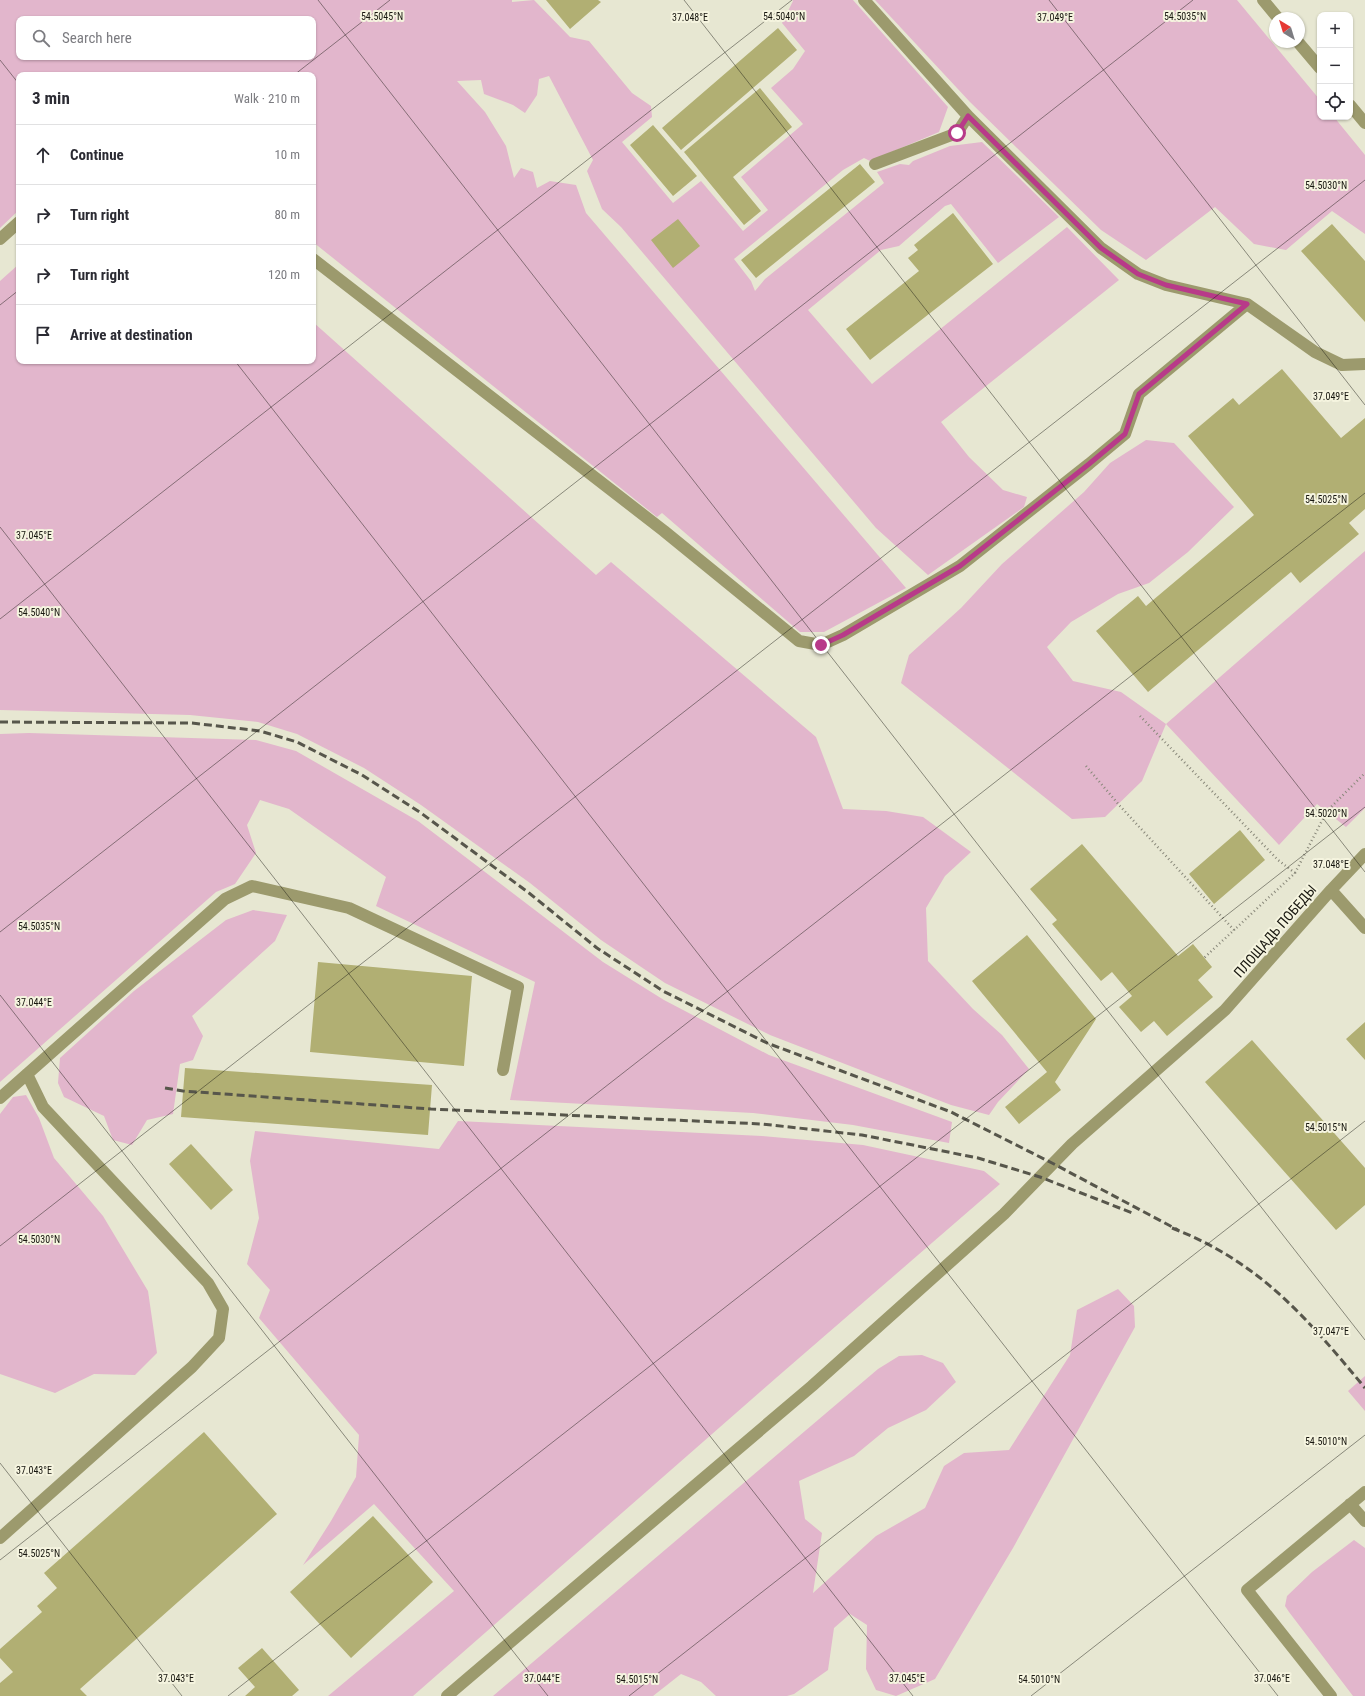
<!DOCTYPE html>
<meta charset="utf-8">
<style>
:root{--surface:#fff;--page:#f7f7f7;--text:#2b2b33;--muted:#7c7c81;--line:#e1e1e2}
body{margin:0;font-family:"Roboto Condensed",sans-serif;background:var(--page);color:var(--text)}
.controls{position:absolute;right:12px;top:12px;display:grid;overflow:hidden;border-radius:8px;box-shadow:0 1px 3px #0004}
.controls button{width:36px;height:36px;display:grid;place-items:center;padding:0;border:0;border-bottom:1px solid var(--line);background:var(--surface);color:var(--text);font:20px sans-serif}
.compass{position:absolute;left:1269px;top:12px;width:36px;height:36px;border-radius:50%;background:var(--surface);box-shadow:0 1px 3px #0004;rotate:322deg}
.stop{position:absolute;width:12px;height:12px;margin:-9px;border:3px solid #b83a89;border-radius:50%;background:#fff}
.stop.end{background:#b83a89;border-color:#fff;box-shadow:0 1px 4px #0008}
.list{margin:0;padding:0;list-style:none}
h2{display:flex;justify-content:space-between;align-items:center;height:52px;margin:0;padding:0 16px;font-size:17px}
h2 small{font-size:13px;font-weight:400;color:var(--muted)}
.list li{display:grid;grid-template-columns:26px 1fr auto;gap:12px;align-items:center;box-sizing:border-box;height:60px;padding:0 16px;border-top:1px solid var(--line)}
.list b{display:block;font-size:15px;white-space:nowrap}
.list em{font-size:13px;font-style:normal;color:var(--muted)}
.icon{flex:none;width:22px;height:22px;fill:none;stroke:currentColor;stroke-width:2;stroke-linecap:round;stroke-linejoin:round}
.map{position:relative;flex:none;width:1365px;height:1696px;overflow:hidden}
.search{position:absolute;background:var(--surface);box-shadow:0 1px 3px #0004;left:16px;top:16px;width:300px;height:44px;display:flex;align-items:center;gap:10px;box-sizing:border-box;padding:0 14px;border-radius:8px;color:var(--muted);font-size:15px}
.panel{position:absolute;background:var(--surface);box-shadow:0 1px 3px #0004;left:16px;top:72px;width:300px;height:292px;border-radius:8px}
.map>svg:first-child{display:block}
.green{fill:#e2b6cc;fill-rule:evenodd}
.building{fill:#b1af73}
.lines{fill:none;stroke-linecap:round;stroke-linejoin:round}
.path{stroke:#888779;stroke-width:2.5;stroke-dasharray:1 3;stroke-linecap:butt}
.minor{stroke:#9c9a6d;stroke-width:12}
.rail{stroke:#57564b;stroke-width:3;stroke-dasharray:8 4;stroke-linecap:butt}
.route{stroke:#b83a89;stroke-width:5}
.ticks{fill:none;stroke:#17160f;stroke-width:1;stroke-opacity:0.45}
.labels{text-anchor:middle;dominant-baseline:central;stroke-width:4;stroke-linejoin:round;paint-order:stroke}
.street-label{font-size:14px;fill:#17160f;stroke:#f5f4df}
.ticks-label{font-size:10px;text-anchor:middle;fill:#17160f;stroke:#f5f4df;stroke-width:4;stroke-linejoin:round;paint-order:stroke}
</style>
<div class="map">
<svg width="1365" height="1696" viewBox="0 0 1365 1696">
<rect width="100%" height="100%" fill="#e7e7d2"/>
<path class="green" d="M 0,0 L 512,0 L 512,2 L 534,0 L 570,37 L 589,41 L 632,93 L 651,106 L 652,117 L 622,142 L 673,203 L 701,181 L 743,231 L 768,210 L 741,177 L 803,124 L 771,88 L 793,69 L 805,51 L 782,23 L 793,1 L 792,0 L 853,0 L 948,107 L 939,132 L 870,161 L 864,158 L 843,170 L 734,259 L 751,281 L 755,291 L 765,279 L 884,183 L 877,172 L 900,164 L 909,165 L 913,161 L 950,146 L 982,142 L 1059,217 L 998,263 L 951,204 L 945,206 L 899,246 L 881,250 L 808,310 L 872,384 L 1067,227 L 1119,280 L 941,422 L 969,457 L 1003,490 L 1027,497 L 1024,507 L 928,575 L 876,528 L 621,227 L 602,209 L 587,171 L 593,160 L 549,76 L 539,79 L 537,95 L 525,113 L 513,105 L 484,94 L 481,80 L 457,81 L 485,112 L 506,146 L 514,178 L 521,168 L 533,172 L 537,188 L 550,181 L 576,185 L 586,213 L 906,588 L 824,632 L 800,632 L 662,513 L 657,517 L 313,242 L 313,75 L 19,75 L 19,210 L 0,228 ZM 19,19 L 313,19 L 313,57 L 19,57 Z
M 875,0 L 1237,0 L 1320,100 L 1320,117 L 1334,117 L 1365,155 L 1365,234 L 1332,211 L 1286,250 L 1254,244 L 1215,207 L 1146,260 L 1101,230 L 970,102 Z
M 19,264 L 19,361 L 313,361 L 313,322 L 596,575 L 611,562 L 816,737 L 843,809 L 886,811 L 923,817 L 971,852 L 945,876 L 926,908 L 928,961 L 973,1009 L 1002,1035 L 1029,1069 L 998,1102 L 989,1115 L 951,1105 L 770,1035 L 665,983 L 601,940 L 530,883 L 421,805 L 364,768 L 297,734 L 258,722 L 190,715 L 0,710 L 0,281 Z
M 1146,440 L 1174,443 L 1234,507 L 1188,552 L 1149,583 L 1118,594 L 1071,622 L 1047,647 L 1073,681 L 1121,692 L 1166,724 L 1365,551 L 1365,808 L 1346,827 L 1317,804 L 1279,845 L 1166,724 L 1142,781 L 1105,817 L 1072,819 L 901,683 L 909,655 L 961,608 L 1002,564 L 1084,492 L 1110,463 Z
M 29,733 L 256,740 L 296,751 L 418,821 L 603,962 L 664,1000 L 769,1055 L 952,1122 L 949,1143 L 853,1125 L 753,1113 L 510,1100 L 535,982 L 376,906 L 386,877 L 289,809 L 260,800 L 247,825 L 256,853 L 235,884 L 216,892 L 0,1082 L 0,734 Z
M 253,910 L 287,915 L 275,941 L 192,1016 L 203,1036 L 193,1060 L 180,1064 L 173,1114 L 147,1120 L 132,1145 L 113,1140 L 104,1116 L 64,1097 L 58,1083 L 60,1058 L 134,991 L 226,920 Z
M 26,1095 L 39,1118 L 54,1158 L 103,1216 L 148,1291 L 157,1353 L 135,1375 L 94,1374 L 55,1393 L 0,1374 L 0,1114 L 13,1097 Z
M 458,1121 L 762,1136 L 863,1145 L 984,1171 L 1000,1184 L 776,1378 L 413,1696 L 328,1696 L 454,1591 L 374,1504 L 303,1565 L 331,1521 L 356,1477 L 359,1435 L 259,1318 L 270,1290 L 247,1264 L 259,1218 L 250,1161 L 255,1131 L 439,1149 Z
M 1118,1289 L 1134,1306 L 1135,1327 L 1013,1548 L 935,1679 L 896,1696 L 876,1690 L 866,1669 L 867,1625 L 850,1614 L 834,1628 L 828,1670 L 794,1694 L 787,1696 L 716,1696 L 701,1682 L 681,1674 L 653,1696 L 493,1696 L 878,1369 L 899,1356 L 922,1355 L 943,1363 L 956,1382 L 926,1410 L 888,1428 L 854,1456 L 799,1481 L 805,1519 L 822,1533 L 813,1593 L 876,1536 L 925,1508 L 944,1466 L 964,1453 L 1009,1450 L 1070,1355 L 1077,1310 Z
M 1365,1376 L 1365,1411 L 1348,1391 Z
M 1354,1540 L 1365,1548 L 1365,1696 L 1353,1696 L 1289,1612 L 1285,1606 L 1287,1596 L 1312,1572 Z"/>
<path class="building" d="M 546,0 L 598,0 L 601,2 L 570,29 Z
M 778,28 L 797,50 L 681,150 L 662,128 Z
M 760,88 L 792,127 L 733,177 L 761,211 L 744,225 L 684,152 Z
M 653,125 L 697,176 L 673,196 L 630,145 Z
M 860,164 L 875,182 L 756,278 L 741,260 Z
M 953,213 L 993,264 L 870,360 L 846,329 L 919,271 L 908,258 L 918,250 L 914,245 Z
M 678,219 L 700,246 L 673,268 L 651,240 Z
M 1332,224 L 1365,261 L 1365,322 L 1301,251 Z
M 1282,369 L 1341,438 L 1365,418 L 1365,509 L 1349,523 L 1359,534 L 1300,583 L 1291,572 L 1148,692 L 1096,631 L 1138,596 L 1146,606 L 1254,515 L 1188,436 L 1233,398 L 1239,405 Z
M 1240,830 L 1265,860 L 1214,904 L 1189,874 Z
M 1082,844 L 1178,956 L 1193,944 L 1212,967 L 1198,980 L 1213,997 L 1167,1036 L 1154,1021 L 1141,1032 L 1119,1007 L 1132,996 L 1112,972 L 1101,981 L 1052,924 L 1057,920 L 1030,889 Z
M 1027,935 L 1096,1019 L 1055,1082 L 1061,1090 L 1019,1124 L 1005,1107 L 1047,1072 L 972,981 Z
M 318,962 L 472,976 L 464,1066 L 310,1052 Z
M 1365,1022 L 1365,1060 L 1346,1039 Z
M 1252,1040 L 1365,1168 L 1365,1205 L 1336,1230 L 1205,1082 Z
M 185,1068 L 432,1085 L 428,1135 L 181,1117 Z
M 191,1144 L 233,1190 L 211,1210 L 169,1164 Z
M 204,1432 L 277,1514 L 80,1689 L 87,1696 L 0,1696 L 0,1683 L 13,1672 L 0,1658 L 0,1649 L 42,1612 L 37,1606 L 57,1588 L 44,1573 Z
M 373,1516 L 433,1582 L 351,1658 L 290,1592 Z
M 262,1648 L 299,1690 L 292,1696 L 245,1696 L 255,1687 L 238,1668 Z"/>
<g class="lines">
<path class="path" d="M 1140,716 L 1278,860 L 1295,873 L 1234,930
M 1086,766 L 1120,806 L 1234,930 L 1204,958
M 1295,873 L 1327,811 L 1365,773"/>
<path class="minor" d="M 864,0 L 968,116 L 1101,248 L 1138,274 L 1166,285 L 1247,304 L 1315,352 L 1342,365 L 1365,364
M 1263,0 L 1278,18
M 1298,42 L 1320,68
M 1350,105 L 1365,123
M 875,164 L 957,133 L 968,116
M 0,239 L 19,222
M 313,259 L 664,531 L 799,641 L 821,645 L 843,635 L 960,566 L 1089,464 L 1125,434 L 1139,394 L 1247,304
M 1331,890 L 1365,928
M 0,1098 L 225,899 L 252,886 L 349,908 L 518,987 L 503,1070
M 1350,1504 L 1365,1521
M 0,1538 L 192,1367 L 219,1338 L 223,1309 L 208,1283 L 43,1107 L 27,1074
M 447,1696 L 812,1386 L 1004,1214 L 1072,1144 L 1225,1010 L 1331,890 L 1365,854
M 1331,1696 L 1247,1590 L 1365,1492"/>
<path class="rail" d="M 0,722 L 192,723 L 260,731 L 297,742 L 362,775 L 421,813 L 529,893 L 597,948 L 663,991 L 767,1043 L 951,1112 L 1052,1163 L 1178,1230
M 165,1088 L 183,1091 L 431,1109 L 762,1124 L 862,1135 L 978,1158 L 1040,1177 L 1135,1214
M 1172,1228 C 1260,1262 1307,1318 1365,1388"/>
</g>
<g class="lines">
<path class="route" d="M 821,645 L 843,635 L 960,566 L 1089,464 L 1125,434 L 1139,394 L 1247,304 L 1166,285 L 1138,274 L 1101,248 L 968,116 L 957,133"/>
</g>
<path class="ticks" d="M 318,0 L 1365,1340M 684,0 L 1365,872M 1049,0 L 1365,405M 0,60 L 19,84M 294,75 L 390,0M 0,305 L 19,290M 235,361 L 1278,1696M 0,527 L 913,1696M 0,619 L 792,0M 0,932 L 1193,0M 0,995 L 548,1696M 0,1246 L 1365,180M 0,1463 L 182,1696M 0,1560 L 1365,493M 228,1696 L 1365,807M 629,1696 L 1365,1121M 1031,1696 L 1365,1435"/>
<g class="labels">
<g class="street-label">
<text transform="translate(1275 931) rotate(-49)">ПЛОЩАДЬ ПОБЕДЫ</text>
</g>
</g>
<g class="ticks-label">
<text x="382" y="20">54.5045°N</text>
<text x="784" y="20">54.5040°N</text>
<text x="1185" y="20">54.5035°N</text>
<text x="690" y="21">37.048°E</text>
<text x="1055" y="21">37.049°E</text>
<text x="1326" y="189">54.5030°N</text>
<text x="1331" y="400">37.049°E</text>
<text x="1326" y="503">54.5025°N</text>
<text x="34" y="539">37.045°E</text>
<text x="39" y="616">54.5040°N</text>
<text x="1326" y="817">54.5020°N</text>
<text x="1331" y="868">37.048°E</text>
<text x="39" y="930">54.5035°N</text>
<text x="34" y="1006">37.044°E</text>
<text x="1326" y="1131">54.5015°N</text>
<text x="39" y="1243">54.5030°N</text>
<text x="1331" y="1335">37.047°E</text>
<text x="1326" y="1445">54.5010°N</text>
<text x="34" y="1474">37.043°E</text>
<text x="39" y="1557">54.5025°N</text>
<text x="176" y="1682">37.043°E</text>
<text x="542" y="1682">37.044°E</text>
<text x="907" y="1682">37.045°E</text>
<text x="1272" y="1682">37.046°E</text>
<text x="637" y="1683">54.5015°N</text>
<text x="1039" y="1683">54.5010°N</text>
</g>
</svg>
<div class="controls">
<button>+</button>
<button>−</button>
<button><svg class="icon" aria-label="locate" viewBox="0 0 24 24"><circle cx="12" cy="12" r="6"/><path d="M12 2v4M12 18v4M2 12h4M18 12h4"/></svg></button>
</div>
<svg class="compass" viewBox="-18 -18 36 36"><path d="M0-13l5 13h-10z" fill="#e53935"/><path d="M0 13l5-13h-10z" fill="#7c7c81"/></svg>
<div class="stop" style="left:957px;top:133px"></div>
<div class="stop end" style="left:821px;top:645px"></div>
<div class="search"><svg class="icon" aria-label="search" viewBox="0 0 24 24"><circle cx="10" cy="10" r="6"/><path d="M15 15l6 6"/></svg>Search here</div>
<section class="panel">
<h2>3 min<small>Walk · 210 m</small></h2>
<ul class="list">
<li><svg class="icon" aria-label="ahead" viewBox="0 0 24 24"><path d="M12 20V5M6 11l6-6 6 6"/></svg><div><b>Continue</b></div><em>10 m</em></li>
<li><svg class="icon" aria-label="right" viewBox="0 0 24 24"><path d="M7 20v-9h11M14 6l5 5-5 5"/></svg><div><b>Turn right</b></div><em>80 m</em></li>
<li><svg class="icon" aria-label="right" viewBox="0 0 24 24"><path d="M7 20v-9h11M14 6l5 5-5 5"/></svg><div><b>Turn right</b></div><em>120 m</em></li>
<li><svg class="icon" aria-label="arrive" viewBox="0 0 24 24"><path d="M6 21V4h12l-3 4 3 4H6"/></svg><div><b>Arrive at destination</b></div></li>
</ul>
</section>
</div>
